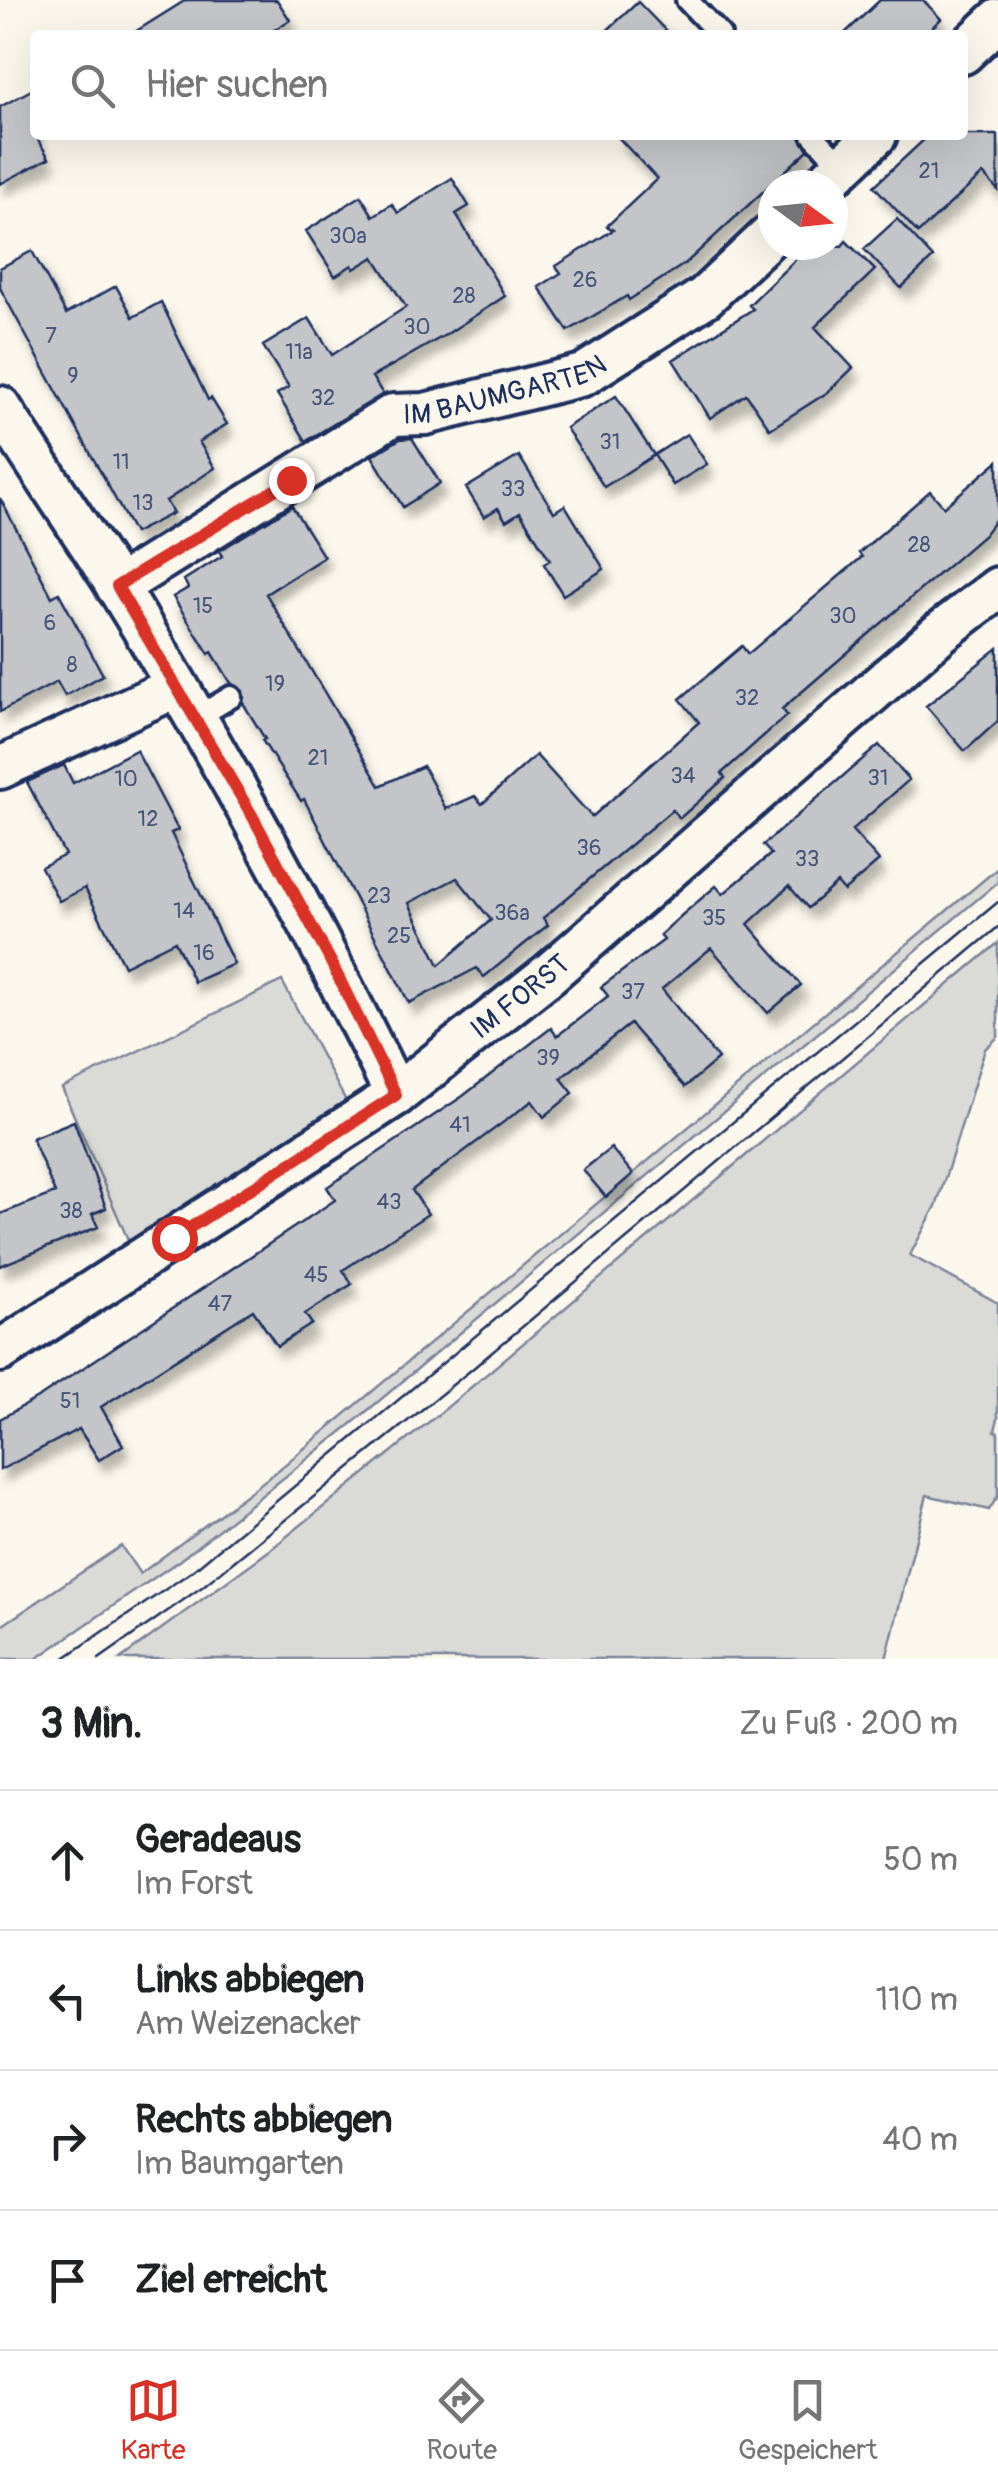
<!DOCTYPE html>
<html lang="de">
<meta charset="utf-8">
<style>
:root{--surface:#fff;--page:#f2f2f2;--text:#202124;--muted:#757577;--line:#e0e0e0;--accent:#d93025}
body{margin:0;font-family:Pangolin,sans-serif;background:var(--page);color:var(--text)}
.compass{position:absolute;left:758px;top:170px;width:90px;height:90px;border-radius:50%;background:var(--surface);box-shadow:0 10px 40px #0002;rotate:105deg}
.stop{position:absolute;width:30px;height:30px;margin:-22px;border:8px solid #d93025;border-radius:50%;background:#fff}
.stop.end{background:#d93025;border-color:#fff;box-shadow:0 2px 10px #0008}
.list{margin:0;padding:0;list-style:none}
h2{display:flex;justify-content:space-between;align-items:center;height:130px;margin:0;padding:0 40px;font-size:42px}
h2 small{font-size:32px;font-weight:400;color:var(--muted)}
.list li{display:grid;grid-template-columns:65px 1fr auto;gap:30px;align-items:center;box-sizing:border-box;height:140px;padding:0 40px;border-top:2px solid var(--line)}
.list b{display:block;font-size:38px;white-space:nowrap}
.list p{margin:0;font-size:32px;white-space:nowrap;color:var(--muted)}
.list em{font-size:32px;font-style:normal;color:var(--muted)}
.icon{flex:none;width:55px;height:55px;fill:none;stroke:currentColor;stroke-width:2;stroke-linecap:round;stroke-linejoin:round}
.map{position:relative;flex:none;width:998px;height:1659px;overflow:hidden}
.search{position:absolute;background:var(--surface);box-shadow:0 10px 40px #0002;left:30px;right:30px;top:30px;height:110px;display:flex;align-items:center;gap:25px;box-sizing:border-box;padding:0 35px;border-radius:10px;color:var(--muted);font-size:38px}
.sheet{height:690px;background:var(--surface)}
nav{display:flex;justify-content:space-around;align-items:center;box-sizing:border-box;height:140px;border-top:2px solid var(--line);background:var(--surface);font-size:28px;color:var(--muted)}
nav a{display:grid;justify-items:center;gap:5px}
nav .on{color:var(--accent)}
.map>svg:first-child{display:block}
.green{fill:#dadad7;stroke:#7a849a;stroke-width:2.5}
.building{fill:#c3c5c9;stroke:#1b2f5e;stroke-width:2.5;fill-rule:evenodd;filter:url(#shadow)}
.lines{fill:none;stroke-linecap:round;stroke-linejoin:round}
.service-casing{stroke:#1b2f5e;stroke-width:28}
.minor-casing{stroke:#1b2f5e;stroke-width:48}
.service{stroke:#fbf7ec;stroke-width:20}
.minor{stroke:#fbf7ec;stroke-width:40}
.tram{stroke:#1b2f5e;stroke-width:2.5}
.route{stroke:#d93025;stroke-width:12}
.labels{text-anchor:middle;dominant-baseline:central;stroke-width:8;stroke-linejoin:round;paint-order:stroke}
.number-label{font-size:22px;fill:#455479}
.street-label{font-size:28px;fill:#1b2f5e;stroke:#fbf7ec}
</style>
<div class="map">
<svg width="998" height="1659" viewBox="0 0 998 1659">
<defs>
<filter id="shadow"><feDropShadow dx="6" dy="11" stdDeviation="5" flood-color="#0004"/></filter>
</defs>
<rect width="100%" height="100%" fill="#fbf7ec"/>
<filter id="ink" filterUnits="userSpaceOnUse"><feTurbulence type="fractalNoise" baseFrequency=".01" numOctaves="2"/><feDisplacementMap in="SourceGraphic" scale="20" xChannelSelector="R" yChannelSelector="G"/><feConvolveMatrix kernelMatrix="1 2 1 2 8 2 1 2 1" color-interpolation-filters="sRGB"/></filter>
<g filter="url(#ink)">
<path class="green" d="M 998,868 L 998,882 L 354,1422 L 180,1560 L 36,1659 L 0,1659 L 0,1627 L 121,1546 L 140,1574 L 276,1472 Z
M 998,943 L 998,1037 L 985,1049 L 937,1204 L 910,1255 L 998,1303 L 998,1418 L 995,1431 L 998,1432 L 998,1496 L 989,1510 L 927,1495 L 886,1659 L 120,1659 L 270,1550 L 450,1405 Z
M 282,981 L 346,1101 L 129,1242 L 62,1088 Z"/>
<path class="building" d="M 186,0 L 277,0 L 290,20 L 266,35 L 130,35 Z
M 880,0 L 923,0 L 941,19 L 924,35 L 843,35 Z
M 638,2 L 670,35 L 602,35 Z
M 35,88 L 35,135 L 49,158 L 0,184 L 0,107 Z
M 616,135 L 800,135 L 808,150 L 686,263 L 629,300 L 627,296 L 568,331 L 539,287 L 561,273 L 556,266 L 613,230 L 607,226 L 657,179 Z
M 929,135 L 998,135 L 998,190 L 983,174 L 918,233 L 874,186 Z
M 452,178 L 469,206 L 456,214 L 505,296 L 447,334 L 372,377 L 383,394 L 306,441 L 277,394 L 289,387 L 263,346 L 309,318 L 332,355 L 406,307 L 374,257 L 354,269 L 352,265 L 335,276 L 306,231 L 361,196 L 373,216 L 392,204 L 398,213 Z
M 897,219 L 933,258 L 901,288 L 864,249 Z
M 846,241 L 875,270 L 815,327 L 853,368 L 828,392 L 770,429 L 746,394 L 710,418 L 673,360 L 753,309 L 749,305 L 810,245 L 842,246 Z
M 32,251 L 66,314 L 116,286 L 133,317 L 161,302 L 208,400 L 211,398 L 227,424 L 199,442 L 215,468 L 166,501 L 173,513 L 134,533 L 0,288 L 0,268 Z
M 616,396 L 654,455 L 604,487 L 566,428 Z
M 687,434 L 707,464 L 673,485 L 654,455 Z
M 412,438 L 440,483 L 403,507 L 372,456 L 400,439 Z
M 519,456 L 554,512 L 565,505 L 604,569 L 563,595 L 544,564 L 550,560 L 520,512 L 506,521 L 498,508 L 484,517 L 466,488 Z
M 998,461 L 998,516 L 984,535 L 782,709 L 787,715 L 722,773 L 725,778 L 680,818 L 672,810 L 543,918 L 548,925 L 484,977 L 477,968 L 409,1003 L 304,799 L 301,801 L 262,740 L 265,739 L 243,703 L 243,691 L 231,683 L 212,652 L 209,654 L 173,597 L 188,588 L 184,580 L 222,556 L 219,551 L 292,506 L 324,557 L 266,594 L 380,786 L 423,766 L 446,809 L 475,796 L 482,804 L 536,755 L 592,817 L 699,722 L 680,699 L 742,646 L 748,654 L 862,557 L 859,553 L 930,491 L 944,507 ZM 457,878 L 491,920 L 439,965 L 409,903 Z
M 0,498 L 52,597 L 59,593 L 103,675 L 65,696 L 57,682 L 0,712 Z
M 998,648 L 998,721 L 965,751 L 926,706 Z
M 879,745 L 909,780 L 852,830 L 879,861 L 844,891 L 837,883 L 808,908 L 789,886 L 748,924 L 801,985 L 768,1013 L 711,948 L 662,989 L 718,1059 L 685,1087 L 630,1024 L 561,1078 L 573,1093 L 544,1117 L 532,1101 L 412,1190 L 428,1214 L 343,1270 L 352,1284 L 305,1314 L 312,1324 L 277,1346 L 253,1310 L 101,1407 L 123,1445 L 99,1460 L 79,1429 L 0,1470 L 0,1419 L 41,1396 L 335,1200 L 327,1187 L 463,1096 L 551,1028 L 557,1036 L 608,996 L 601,987 L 664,940 L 660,935 L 682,915 L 716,886 L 723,894 L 771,854 L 763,845 Z
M 136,750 L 178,830 L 171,833 L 234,964 L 194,982 L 175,941 L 124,966 L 85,888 L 59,901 L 41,867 L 65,855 L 27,782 L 64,765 L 73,783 Z
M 74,1121 L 106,1208 L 92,1214 L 98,1227 L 0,1266 L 0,1214 L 55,1193 L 32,1138 Z
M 611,1148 L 633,1174 L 606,1197 L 583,1170 Z"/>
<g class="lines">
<g class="service-casing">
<path id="service" d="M 687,0 L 720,35
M 813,135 L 842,166
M 194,719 L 231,697"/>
</g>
<g class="minor-casing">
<g id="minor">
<path d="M 963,53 L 998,20"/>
<path d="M 823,185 L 876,135"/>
<path d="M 0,407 C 38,467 79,526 117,586 C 219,751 311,921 396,1095"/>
<path id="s1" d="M 117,587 L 393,415 L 425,414 L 583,375 L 705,297 L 773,233"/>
<path d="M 0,768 L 176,687"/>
<path id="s2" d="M 0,1351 L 396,1095 L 549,974 L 941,632 L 998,588"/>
</g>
</g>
<use href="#service" class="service"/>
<use href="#minor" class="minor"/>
<path class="tram" d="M 63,1659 L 191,1572 L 998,902
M 99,1659 L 202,1587 L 471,1370 L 998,927"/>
</g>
</g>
<g class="lines" filter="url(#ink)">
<path class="route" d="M 174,1238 L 396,1095 L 329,958 L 253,817 L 117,586 L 291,480"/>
</g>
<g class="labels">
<g class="number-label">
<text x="929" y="171">21</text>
<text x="348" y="236">30a</text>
<text x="585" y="280">26</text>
<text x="464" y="296">28</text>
<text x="417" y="327">30</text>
<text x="51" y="336">7</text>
<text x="299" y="352">11a</text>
<text x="73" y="376">9</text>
<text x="323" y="398">32</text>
<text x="610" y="442">31</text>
<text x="121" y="462">11</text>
<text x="513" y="489">33</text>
<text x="143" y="503">13</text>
<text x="919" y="545">28</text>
<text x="203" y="606">15</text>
<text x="843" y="616">30</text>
<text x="50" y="623">6</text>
<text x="72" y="665">8</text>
<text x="275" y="684">19</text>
<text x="747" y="698">32</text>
<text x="318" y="758">21</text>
<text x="683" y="776">34</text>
<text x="878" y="778">31</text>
<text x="126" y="779">10</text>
<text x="148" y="819">12</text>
<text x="589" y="848">36</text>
<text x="807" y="859">33</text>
<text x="379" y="896">23</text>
<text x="184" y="911">14</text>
<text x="512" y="913">36a</text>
<text x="714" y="918">35</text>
<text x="399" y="936">25</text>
<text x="204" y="953">16</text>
<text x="633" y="992">37</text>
<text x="548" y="1058">39</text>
<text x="460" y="1125">41</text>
<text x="389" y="1202">43</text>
<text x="71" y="1211">38</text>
<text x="316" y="1275">45</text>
<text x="220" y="1304">47</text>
<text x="70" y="1401">51</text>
</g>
<g class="street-label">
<text stroke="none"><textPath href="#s1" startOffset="440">IM BAUMGARTEN</textPath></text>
<text stroke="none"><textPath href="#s2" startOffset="630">IM FORST</textPath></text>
</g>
</g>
</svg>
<svg class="compass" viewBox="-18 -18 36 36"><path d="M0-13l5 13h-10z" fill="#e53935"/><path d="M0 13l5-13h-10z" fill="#757577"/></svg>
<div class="stop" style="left:174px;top:1238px"></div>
<div class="stop end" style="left:291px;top:480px"></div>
<div class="search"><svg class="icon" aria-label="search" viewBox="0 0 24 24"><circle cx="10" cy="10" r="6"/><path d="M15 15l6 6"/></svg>Hier suchen</div>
</div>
<section class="sheet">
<h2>3 Min.<small>Zu Fuß · 200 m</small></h2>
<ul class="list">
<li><svg class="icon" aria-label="ahead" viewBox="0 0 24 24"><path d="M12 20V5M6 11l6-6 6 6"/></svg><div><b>Geradeaus</b><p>Im Forst</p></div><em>50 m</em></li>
<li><svg class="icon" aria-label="left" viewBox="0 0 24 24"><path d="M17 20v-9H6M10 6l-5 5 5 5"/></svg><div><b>Links abbiegen</b><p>Am Weizenacker</p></div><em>110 m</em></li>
<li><svg class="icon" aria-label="right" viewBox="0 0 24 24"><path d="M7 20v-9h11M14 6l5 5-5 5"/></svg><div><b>Rechts abbiegen</b><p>Im Baumgarten</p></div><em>40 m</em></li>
<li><svg class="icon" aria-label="arrive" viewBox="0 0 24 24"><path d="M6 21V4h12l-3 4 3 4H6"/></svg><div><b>Ziel erreicht</b></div></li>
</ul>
</section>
<nav>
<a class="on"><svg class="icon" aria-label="map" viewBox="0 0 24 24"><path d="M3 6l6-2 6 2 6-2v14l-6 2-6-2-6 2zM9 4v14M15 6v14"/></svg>Karte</a>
<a><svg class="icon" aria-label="directions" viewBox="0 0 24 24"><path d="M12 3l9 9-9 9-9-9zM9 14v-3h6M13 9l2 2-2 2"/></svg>Route</a>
<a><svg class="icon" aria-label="saved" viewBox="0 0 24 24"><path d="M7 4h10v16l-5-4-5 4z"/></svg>Gespeichert</a>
</nav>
